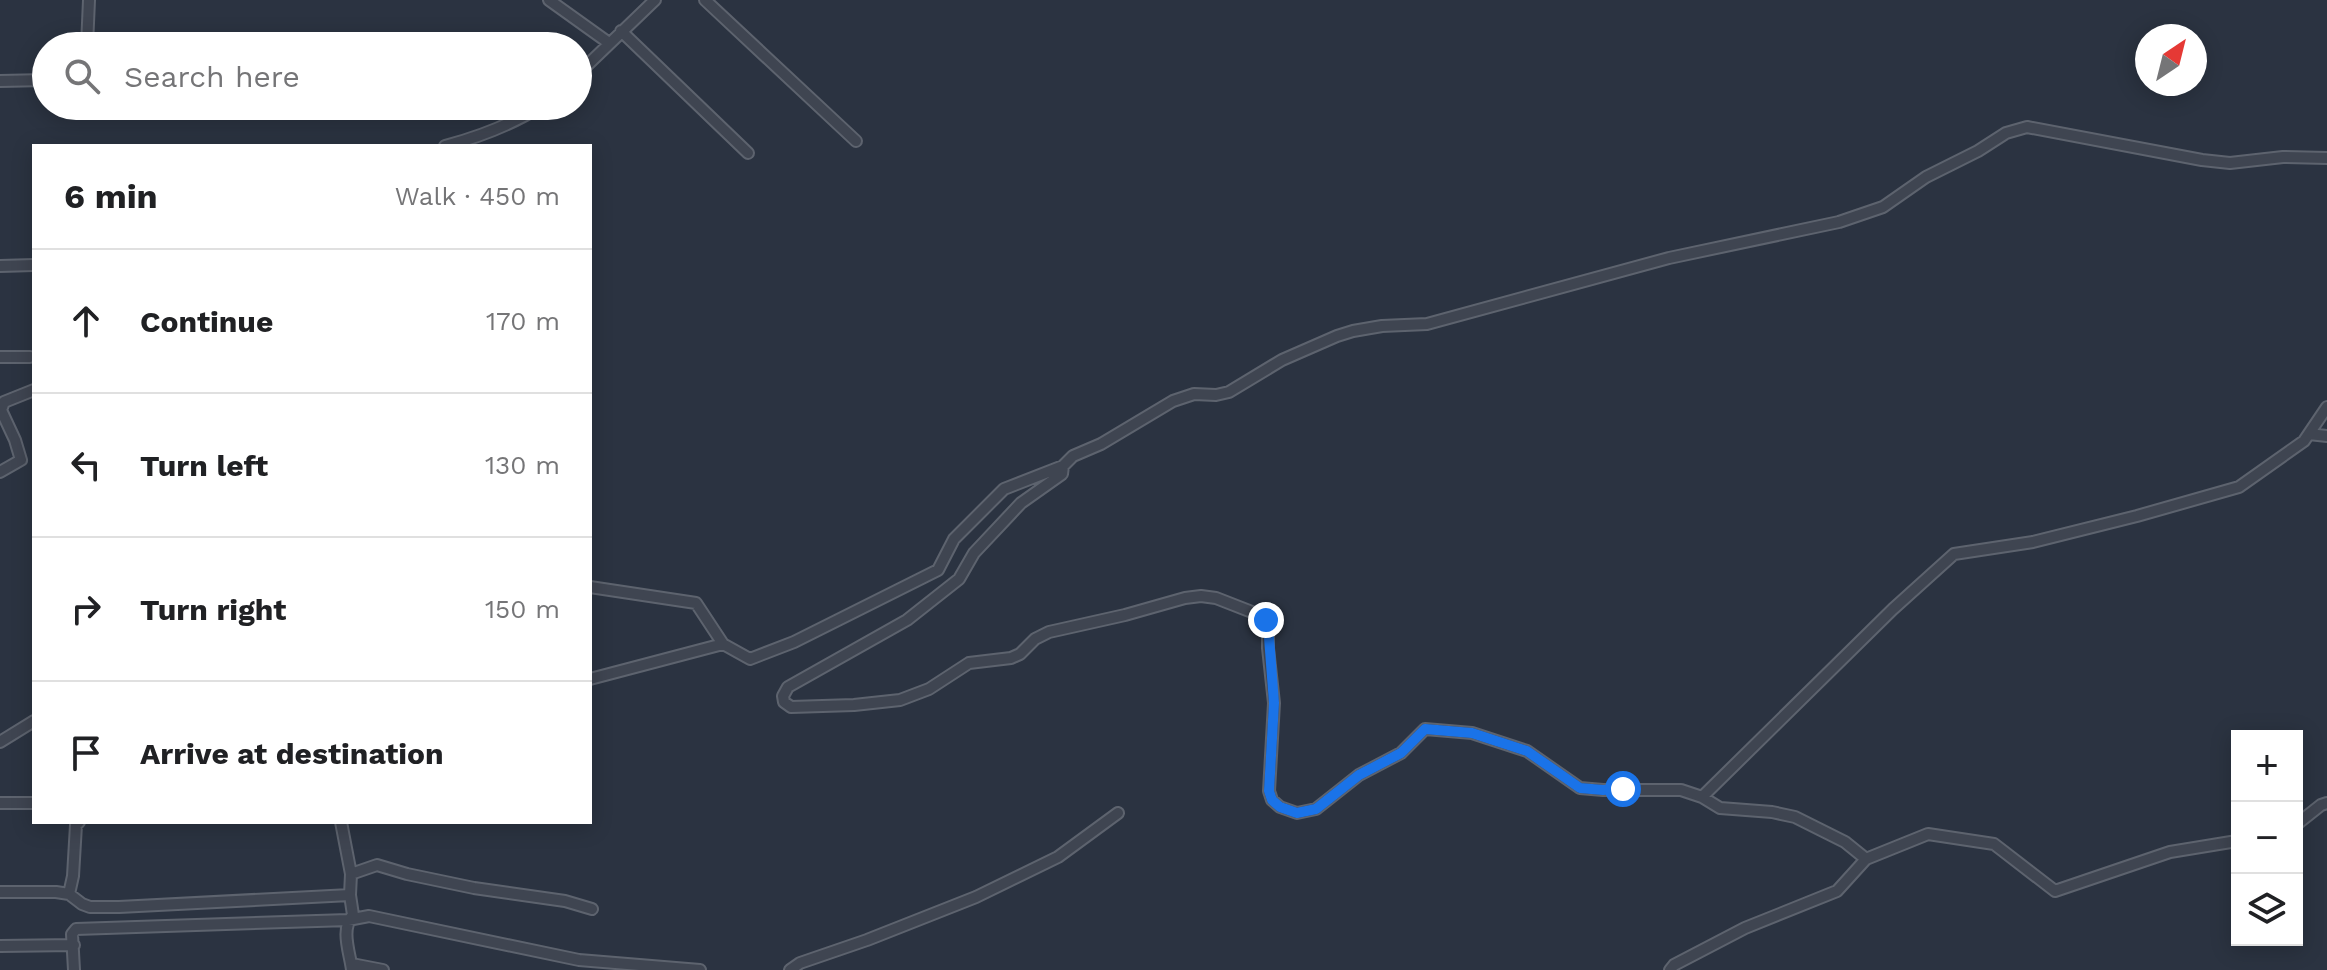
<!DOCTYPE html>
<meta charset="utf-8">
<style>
:root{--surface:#fff;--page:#f6f6f6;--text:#202124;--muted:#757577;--line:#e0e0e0}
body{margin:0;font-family:"Work Sans",sans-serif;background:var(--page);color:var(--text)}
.controls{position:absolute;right:24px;bottom:24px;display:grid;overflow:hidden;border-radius:0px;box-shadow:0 4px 20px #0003}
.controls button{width:72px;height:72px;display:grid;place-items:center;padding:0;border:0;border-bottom:2px solid var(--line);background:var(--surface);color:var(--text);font:40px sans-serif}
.compass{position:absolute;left:2135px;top:24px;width:72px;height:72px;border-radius:50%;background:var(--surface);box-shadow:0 4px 20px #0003;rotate:35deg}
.stop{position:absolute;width:24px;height:24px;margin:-18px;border:6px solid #1a73e8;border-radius:50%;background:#fff}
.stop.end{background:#1a73e8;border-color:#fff;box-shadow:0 2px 8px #0008}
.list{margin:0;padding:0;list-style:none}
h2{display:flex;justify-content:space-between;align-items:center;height:104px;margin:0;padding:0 32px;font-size:34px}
h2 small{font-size:26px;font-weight:400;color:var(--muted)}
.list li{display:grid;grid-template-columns:52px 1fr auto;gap:24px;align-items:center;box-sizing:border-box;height:144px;padding:0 32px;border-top:2px solid var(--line)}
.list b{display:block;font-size:30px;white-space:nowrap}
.list em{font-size:26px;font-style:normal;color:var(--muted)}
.icon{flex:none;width:44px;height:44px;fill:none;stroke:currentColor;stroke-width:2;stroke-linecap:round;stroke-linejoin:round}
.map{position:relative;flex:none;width:2327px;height:970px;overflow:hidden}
.search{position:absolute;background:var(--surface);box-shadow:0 4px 20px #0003;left:32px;top:32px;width:560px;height:88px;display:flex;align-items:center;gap:20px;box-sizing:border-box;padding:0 28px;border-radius:44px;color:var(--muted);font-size:30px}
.panel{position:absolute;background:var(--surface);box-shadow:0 4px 20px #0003;left:32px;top:144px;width:560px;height:680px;border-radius:0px}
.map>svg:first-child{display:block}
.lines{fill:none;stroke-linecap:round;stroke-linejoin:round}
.minor-casing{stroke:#5d636e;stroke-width:14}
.minor{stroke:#3f4551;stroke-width:10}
.route{stroke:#1a73e8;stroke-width:10}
</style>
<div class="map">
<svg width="2327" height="970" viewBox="0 0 2327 970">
<rect width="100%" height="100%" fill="#2b3341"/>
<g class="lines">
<g class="minor-casing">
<path id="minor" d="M 549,0 L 609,43
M 705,0 L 856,141
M 621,31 L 748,153
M 87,46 L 89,0
M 578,74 L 655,0
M 0,81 L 46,80
M 445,146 C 479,137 511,125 541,106
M 0,266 L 34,265
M 0,357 L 30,357
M 2309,434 L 2327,436
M 0,472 L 21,460 L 15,440 L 1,410 L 4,402 L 34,390
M 590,587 L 696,603 L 723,644 L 750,659 L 794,642 L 938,570 L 954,539 L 1004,489 L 1063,466
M 590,679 L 723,644
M 0,742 L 34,721
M 1702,797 L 1893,609 L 1954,554 L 2033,542 L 2137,516 L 2239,487 L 2304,441 L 2327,407
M 0,803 L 34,803
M 341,822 L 351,874 L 350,895 L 353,915 C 340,929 350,953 352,970
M 2297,824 L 2321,805 L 2327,803
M 1866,859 L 1845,842 L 1795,817 L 1772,812 L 1720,808 L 1702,797 L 1681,790 L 1603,790 L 1580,788 L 1527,751 L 1472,733 L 1425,729 L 1401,753 L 1359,775 L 1316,809 L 1297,813 L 1280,807 L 1272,800 L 1269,791 L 1274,703 L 1268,648 L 1268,624 L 1257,614 L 1216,598 L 1201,596 L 1185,598 L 1125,615 L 1049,632 L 1035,639 L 1020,654 L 1011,658 L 969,663 L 929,689 L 900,700 L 854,705 L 791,707 L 784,702 L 783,696 L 788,687 L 907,620 L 959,579 L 974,553 L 1021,503 L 1062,474 L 1063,466 L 1073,456 L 1101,444 L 1173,401 L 1194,394 L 1216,395 L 1229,392 L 1282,360 L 1337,336 L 1353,331 L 1382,326 L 1427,324 L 1669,258 L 1839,222 L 1883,207 L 1926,177 L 1978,151 L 2006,133 L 2027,127 L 2202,160 L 2230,163 L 2283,157 L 2327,158
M 351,874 L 377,865 L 407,874 L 474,888 L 565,901 L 592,909
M 0,892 L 56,892 L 69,894 L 82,904 L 90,907 L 119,907 L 350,895
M 69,894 L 73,876 L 76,825 L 79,822
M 0,946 L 74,945
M 352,964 L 383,970
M 74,970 L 72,934 L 76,929 L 348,920 L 369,916 L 579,960 L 700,970
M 790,970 L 800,963 L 867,940 L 976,897 L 1058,857 L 1118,813
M 1670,970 L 1674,965 L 1745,928 L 1837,891 L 1866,859 L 1928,834 L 1994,844 L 2055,891 L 2170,852 L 2237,841"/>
</g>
<use href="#minor" class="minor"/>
</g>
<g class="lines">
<path class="route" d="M 1266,620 L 1268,624 L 1274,703 L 1269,791 L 1272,800 L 1280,807 L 1297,813 L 1316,809 L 1359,775 L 1401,753 L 1425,729 L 1472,733 L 1527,751 L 1580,788 L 1603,790 L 1623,789"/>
</g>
</svg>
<div class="controls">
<button>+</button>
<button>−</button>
<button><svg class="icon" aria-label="layers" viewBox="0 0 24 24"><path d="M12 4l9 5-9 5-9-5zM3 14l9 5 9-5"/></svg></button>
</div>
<svg class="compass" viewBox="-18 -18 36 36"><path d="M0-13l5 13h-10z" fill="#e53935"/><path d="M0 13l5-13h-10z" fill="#757577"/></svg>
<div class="stop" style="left:1623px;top:789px"></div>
<div class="stop end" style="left:1266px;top:620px"></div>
<div class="search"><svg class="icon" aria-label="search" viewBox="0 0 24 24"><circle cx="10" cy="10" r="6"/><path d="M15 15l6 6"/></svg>Search here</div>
<section class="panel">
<h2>6 min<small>Walk · 450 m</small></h2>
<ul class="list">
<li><svg class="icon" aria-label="ahead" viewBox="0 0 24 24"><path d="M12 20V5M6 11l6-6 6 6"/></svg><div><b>Continue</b></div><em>170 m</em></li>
<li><svg class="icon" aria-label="left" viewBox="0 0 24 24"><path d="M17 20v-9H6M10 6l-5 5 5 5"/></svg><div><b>Turn left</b></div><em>130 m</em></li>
<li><svg class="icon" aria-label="right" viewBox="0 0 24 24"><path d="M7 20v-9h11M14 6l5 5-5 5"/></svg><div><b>Turn right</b></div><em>150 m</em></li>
<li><svg class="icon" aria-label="arrive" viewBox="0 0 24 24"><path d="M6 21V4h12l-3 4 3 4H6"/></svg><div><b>Arrive at destination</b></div></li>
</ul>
</section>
</div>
